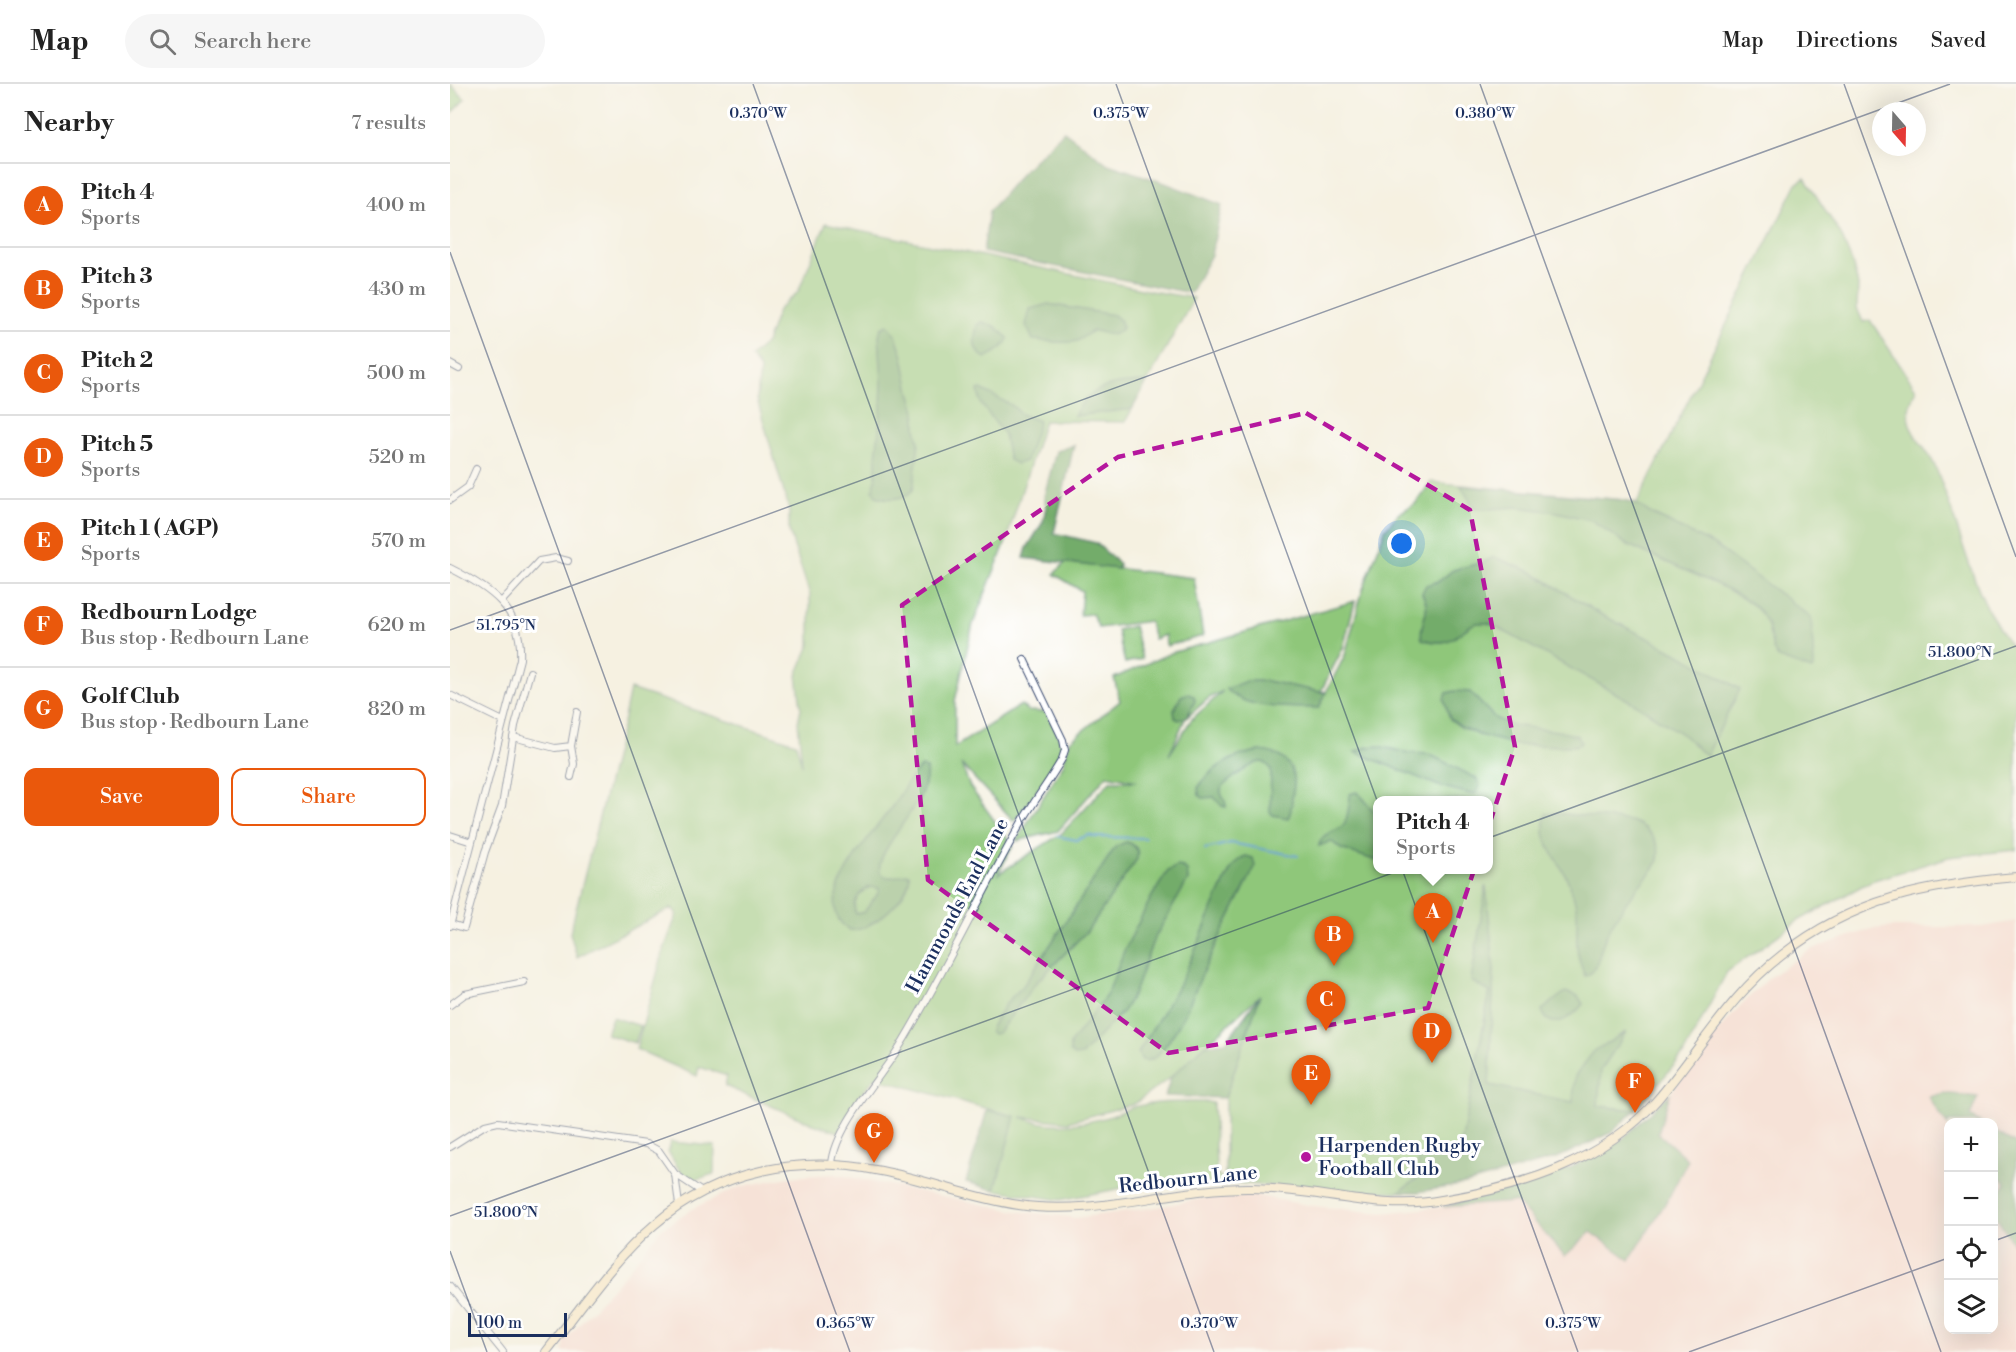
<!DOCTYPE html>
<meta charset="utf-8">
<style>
:root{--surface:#fff;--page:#f6f6f6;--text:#222;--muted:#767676;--line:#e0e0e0;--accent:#ea580c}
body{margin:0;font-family:"Libre Bodoni",serif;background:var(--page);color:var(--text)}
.controls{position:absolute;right:18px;bottom:18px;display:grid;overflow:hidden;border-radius:12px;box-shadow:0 6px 24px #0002}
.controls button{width:54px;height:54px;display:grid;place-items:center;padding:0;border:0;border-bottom:2px solid var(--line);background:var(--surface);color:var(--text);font:30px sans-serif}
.compass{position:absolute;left:1422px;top:18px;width:54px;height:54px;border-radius:50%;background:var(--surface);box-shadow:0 6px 24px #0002;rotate:160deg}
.scale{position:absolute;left:18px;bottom:15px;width:99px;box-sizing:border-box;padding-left:6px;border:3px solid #1b2f5e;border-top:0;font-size:16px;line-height:21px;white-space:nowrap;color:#1b2f5e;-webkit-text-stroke:4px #fff;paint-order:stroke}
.you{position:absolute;left:952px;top:460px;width:21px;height:21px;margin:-15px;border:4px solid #fff;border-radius:50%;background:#1a73e8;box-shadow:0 0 0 9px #1a73e833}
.badge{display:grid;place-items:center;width:39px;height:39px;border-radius:50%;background:var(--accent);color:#fff;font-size:20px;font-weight:700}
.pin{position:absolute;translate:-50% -50px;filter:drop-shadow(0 2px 3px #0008)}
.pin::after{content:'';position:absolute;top:32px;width:21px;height:18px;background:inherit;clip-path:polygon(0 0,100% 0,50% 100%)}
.popup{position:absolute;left:923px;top:712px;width:120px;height:78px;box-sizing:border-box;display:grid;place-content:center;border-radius:12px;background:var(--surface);filter:drop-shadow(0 2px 4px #0005);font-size:20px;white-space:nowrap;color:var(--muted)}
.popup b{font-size:22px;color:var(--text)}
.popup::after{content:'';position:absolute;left:50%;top:100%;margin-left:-12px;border:12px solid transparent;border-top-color:var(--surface)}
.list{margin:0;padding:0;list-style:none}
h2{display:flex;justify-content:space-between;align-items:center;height:78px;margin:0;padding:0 24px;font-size:26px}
h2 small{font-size:20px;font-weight:400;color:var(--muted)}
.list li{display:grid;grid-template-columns:39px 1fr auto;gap:18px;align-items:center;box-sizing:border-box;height:84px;padding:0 24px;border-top:2px solid var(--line)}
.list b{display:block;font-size:22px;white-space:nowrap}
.list p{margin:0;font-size:20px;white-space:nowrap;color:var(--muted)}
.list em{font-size:20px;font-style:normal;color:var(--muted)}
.actions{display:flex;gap:12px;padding:18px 24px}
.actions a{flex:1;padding:14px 0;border:2px solid var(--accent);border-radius:12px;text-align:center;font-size:21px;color:var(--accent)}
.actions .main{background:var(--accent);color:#fff}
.icon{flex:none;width:33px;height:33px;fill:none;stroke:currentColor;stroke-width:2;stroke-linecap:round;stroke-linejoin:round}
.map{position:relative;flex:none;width:1566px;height:1268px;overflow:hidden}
header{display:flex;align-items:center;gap:36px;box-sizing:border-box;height:84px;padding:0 30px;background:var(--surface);border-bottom:2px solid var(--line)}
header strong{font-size:28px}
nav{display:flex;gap:33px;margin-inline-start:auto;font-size:21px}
.search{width:420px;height:54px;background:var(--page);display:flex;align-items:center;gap:15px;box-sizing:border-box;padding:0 21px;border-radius:33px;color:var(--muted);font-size:22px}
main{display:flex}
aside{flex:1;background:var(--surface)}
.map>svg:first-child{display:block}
.built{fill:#f7d0c9;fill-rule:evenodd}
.green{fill:#8fc77a;stroke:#557b6c;stroke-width:1.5;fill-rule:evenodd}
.forest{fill:#73ac6a;stroke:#476e64;stroke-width:1.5;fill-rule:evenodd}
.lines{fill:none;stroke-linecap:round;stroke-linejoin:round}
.stream{stroke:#65a0d5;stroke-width:2}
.street-casing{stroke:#3c4c72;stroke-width:8}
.secondary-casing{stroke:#3c4c72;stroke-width:10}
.street{stroke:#fff;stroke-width:6}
.secondary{stroke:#fae7c3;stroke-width:8}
.marked{fill:none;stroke:#b5179e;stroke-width:4.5;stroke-dasharray:12 8;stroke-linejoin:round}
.ticks{fill:none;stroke:#1b2f5e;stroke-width:1.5;stroke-opacity:0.45}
.poi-dot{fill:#b5179e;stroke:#fff;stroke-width:2}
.labels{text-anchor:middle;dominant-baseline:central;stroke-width:6;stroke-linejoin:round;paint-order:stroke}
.street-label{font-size:20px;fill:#1b2f5e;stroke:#fff}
.poi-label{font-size:20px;fill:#1b2f5e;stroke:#fff;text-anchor:start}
.ticks-label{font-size:15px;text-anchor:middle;fill:#1b2f5e;stroke:#fff;stroke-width:6;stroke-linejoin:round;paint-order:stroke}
</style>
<header>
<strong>Map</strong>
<div class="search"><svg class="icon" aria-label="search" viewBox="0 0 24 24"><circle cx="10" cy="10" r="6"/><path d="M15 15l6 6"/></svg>Search here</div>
<nav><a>Map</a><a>Directions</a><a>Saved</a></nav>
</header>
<main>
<aside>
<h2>Nearby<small>7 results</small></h2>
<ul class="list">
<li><span class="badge">A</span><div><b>Pitch 4</b><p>Sports</p></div><em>400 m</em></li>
<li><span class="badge">B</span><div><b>Pitch 3</b><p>Sports</p></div><em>430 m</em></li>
<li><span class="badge">C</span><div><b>Pitch 2</b><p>Sports</p></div><em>500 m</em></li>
<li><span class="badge">D</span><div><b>Pitch 5</b><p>Sports</p></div><em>520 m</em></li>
<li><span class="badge">E</span><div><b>Pitch 1 ( AGP)</b><p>Sports</p></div><em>570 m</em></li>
<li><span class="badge">F</span><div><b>Redbourn Lodge</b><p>Bus stop · Redbourn Lane</p></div><em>620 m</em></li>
<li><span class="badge">G</span><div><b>Golf Club</b><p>Bus stop · Redbourn Lane</p></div><em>820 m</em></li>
</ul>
<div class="actions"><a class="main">Save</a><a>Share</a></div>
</aside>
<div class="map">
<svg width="1566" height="1268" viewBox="0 0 1566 1268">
<rect width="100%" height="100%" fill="#fff"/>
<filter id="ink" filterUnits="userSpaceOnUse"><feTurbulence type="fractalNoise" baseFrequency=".0167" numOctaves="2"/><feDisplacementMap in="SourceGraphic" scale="12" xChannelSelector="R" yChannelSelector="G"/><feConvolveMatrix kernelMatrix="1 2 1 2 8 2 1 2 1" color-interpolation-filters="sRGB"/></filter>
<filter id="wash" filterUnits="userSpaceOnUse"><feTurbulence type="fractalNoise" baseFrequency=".008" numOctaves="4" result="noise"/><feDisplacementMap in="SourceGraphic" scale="24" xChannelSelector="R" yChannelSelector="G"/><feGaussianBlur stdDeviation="1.35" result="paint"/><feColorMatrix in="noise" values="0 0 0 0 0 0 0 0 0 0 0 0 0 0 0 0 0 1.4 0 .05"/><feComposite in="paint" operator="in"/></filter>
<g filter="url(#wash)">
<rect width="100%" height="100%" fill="#f5f1e1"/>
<path class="built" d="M 1566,837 L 1566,1268 L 113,1268 L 114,1257 L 175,1190 L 211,1145 L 246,1123 L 289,1103 L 339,1093 L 385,1090 L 565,1127 L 626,1134 L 708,1123 L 750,1115 L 808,1112 L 862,1122 L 932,1129 L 993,1123 L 1084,1097 L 1120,1084 L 1170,1057 L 1220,1010 L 1263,953 L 1291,921 L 1321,892 L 1362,865 L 1422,845 L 1445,843 L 1533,843 ZM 1498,1038 L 1544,1038 L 1544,1246 L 1498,1246 Z"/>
<path class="green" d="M 0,0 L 15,15 L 0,31 Z
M 1355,94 L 1391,151 L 1402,178 L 1408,201 L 1407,224 L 1413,238 L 1420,236 L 1466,305 C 1462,315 1457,325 1459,336 C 1460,349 1478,367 1484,380 C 1512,443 1520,514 1566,568 L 1566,766 L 1499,773 L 1457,786 L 1421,797 L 1348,837 L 1277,888 L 1233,971 L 1185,1026 L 1123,1019 L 1039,1001 L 1044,885 L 1009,1072 L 970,1072 L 968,1108 L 879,1107 L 775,1098 L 775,1014 L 809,912 L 721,993 L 684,1020 L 618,1038 L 571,1033 C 601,1045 631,1041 661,1032 C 669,1030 675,1025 683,1023 C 707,1017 732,1018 757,1018 L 763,1019 L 766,1080 L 767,1090 L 772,1094 L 771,1098 L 678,1103 L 610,1116 L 545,1106 L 564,1032 L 425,994 L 408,1014 L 389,1048 L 363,1040 L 275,1002 L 277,992 L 249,983 L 247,992 L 186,965 L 214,865 L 227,830 L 222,824 L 127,873 L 120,849 L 172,643 L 180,605 L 346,659 L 352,681 L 348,638 L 351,624 L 347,591 L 360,561 L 360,511 L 339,447 L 339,426 L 307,315 L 310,285 L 301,273 L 316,259 L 328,226 L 348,208 L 376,139 L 701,207 L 744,214 L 675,338 L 594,337 L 555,460 L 523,540 L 505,617 L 505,663 L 571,621 L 578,627 L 596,628 C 601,638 611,651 611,662 C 611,680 576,721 564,737 L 511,680 L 520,703 L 563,762 L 548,790 L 611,750 L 660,697 L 687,697 L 657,691 L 608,747 L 566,757 L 613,681 L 620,657 L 670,617 L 664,594 L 721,569 L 905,517 L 893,564 L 871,607 L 876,608 L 895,571 L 912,508 L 935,446 L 948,430 L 966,419 L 981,398 L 1174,416 L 1187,419 L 1347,99 ZM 773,607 L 741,636 L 719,671 L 735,635 L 759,614 ZM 928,716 L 1038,716 L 1038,786 L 928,786 Z
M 616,478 L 744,494 L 753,552 L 716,562 L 715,551 L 704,555 L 699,537 L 649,544 L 642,530 L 630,531 L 632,507 L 604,490 Z
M 684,542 L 692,575 L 675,579 L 667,546 Z
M 162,933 L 191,942 L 185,959 L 156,950 Z
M 220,1058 L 265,1062 L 264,1090 C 258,1091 251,1095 245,1095 C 233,1096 223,1076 218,1067 Z"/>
<path class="forest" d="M 614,47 L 658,80 L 715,99 L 772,121 L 761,171 L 740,209 L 533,168 L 539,127 L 575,85 Z
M 598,220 L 664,231 L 671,237 L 672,244 C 663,256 655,248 644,247 C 637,249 633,254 627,257 C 616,261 595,256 583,256 L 576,241 L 580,225 Z
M 532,238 L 545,242 L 558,254 C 555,263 544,270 535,274 C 520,264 525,255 527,241 Z
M 437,241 L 440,243 L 446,251 L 453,273 L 460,308 L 466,327 L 466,344 L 469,358 L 463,406 C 454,416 439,416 426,412 L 423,406 L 426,395 L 426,374 L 431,325 L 432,298 L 429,251 L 431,244 Z
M 697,298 L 682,325 L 624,332 C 640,300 665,299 697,298 Z
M 531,305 L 563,322 L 571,330 L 589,337 L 576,377 L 567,380 L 559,376 L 554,350 L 531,320 L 528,306 Z
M 624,361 L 604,449 L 646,459 L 669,480 L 668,485 L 574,474 L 577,464 L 593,438 L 596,423 L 594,412 L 606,367 Z
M 1011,402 L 1174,416 L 1187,420 L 1200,429 L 1264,461 L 1361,533 L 1364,581 L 1362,586 L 1328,574 L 1323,566 L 1318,542 L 1310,528 L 1302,520 L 1277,505 L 1176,460 L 1141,436 L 1107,428 L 1066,423 L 1039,425 L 1024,424 Z
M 1044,473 L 1082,488 L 1150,530 L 1237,574 L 1290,605 L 1257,671 L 1251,668 L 1235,652 L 1187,621 L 1041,540 C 1010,531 1013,569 972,555 C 968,542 979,531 976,519 C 975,515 973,512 972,509 L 976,501 L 989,497 L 1003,486 L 1034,478 Z
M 796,597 L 817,597 L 876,609 L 869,624 C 840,623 797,627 776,605 Z
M 1005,607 L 1020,608 L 1045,634 L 1060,641 L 1108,647 L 1128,652 L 1131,658 L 1129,661 L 1122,662 L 1067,661 L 1029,651 L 1011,643 L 1000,635 L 994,615 L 997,609 Z
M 738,609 L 744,612 L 745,617 L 737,633 L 729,636 L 725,634 L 724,626 L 731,612 Z
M 928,662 L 960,669 L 979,670 L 1026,694 L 1030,701 C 1029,707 1026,711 1020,710 L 989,702 L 905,668 L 917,663 Z
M 810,667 C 829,668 845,679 844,700 C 844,706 842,710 842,715 C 841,723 842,727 838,734 L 823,731 L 820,728 L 821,686 C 819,681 816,678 810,678 C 802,679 778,697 772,703 C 768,712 777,715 776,723 L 772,722 L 764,713 L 753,714 L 749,711 L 748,704 C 761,683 785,670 810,667 Z
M 471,683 L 476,685 C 482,716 424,765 430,788 C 440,799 448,789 459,790 C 464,810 420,849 400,846 C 355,821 425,747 441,724 C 451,711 458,693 471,683 ZM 420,803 L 429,804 L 429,808 L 414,828 L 406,830 C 402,818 409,809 420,803 Z
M 906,708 C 914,712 919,724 927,730 L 927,777 L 891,765 L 881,757 L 869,762 C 871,747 886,750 894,740 C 899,732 899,720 900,710 Z
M 1106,729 L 1181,737 C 1200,744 1216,763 1205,783 C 1186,805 1165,830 1154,857 C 1149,868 1148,889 1135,892 C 1131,882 1127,872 1127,861 C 1126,841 1130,831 1123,811 C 1120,802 1117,792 1112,785 C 1102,767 1088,753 1096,730 Z
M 676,758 C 685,760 689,766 687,775 L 638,846 L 585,900 L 548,949 L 543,950 L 540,947 L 541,943 L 556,919 L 573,902 L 666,762 Z
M 796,772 L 803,774 L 805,783 C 788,817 770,851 754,886 C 742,913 731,944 711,967 C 706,973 701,978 692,976 L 688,969 C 703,943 719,919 733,893 C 747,864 758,833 772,804 C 777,792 784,775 796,772 Z
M 727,782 L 733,783 L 737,787 L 738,796 L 703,857 L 684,909 L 673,927 L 632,971 L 624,972 L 620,968 L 620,960 L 658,909 L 674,867 L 702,812 L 718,787 Z
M 1036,802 L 1044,885 L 1039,1001 L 1123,1018 L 1125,992 L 1144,967 L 1176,948 L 1151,986 L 1148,1022 L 1185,1026 L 1161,1049 L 1107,1074 L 1016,1100 L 968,1108 L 948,1108 L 967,1095 L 969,1072 L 1009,1071 L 1040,908 L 1021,897 Z
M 1115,908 L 1128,912 L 1133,920 C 1123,933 1099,950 1092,926 Z
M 810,911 L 775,1014 L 715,1012 L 721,993 L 755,961 L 776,958 Z
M 1493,1009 L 1528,1013 L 1520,1032 L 1530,1038 L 1498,1038 L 1498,1041 L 1491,1033 L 1479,1013 Z
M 1220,1010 L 1208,1049 L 1238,1076 L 1218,1115 L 1180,1176 L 1141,1148 L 1115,1172 L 1066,1118 L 993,1123 L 1120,1084 L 1170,1057 Z
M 537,1026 L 565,1032 L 545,1106 L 516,1098 Z
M 1544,1047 L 1566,1060 L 1566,1164 L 1544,1130 L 1544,1114 L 1556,1099 L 1544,1086 Z"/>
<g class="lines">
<path class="stream" d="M 607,752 L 626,756 L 639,751 L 646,753 L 695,754
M 755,765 L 781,759 L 848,772"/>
</g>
</g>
<g filter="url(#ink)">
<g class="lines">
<g class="street-casing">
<path id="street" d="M 0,280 L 9,285
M 0,416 L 18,403 L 26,385
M 0,484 C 40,504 73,525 70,575 L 0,842
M 52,517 L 89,477 L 106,474 L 118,477
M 0,611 L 53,637
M 63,653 L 105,664 L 121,662
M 121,693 L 124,680 L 121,662 L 127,628
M 0,751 L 22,758
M 1,840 L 14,844 L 35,768 L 52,722 L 65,642 L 80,588
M 0,921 L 15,910 L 74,898
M 0,1063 L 35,1041 L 48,1038 L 196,1060 L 209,1067 L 225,1090 L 252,1108
M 382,1080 C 385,1043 431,993 450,962 C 494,890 529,814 570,741 C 583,718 599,698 612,675 L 615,666 L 613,656 L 574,575
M 225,1090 L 229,1121
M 0,1202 L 53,1268"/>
</g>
<g class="secondary-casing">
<path id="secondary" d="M 96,1268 C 130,1225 162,1177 204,1141 C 267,1086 351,1070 431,1087 C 477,1096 522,1114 569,1121 C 647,1133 723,1103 801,1104 C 865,1104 928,1128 992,1116 C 1071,1103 1153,1078 1207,1016 C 1250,966 1279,912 1332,871 C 1404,814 1478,801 1566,793"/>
</g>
<use href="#street" class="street"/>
<use href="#secondary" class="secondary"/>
</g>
</g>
<path d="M0 0H1566V1268H0ZM 856,329 L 1020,426 L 1065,663 L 978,924 L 718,969 L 478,796 L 452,521 L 668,373 Z" fill="#f5f1e1" fill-opacity=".55" fill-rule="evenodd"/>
<path class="marked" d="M 856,329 L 1020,426 L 1065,663 L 978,924 L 718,969 L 478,796 L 452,521 L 668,373 Z"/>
<path class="ticks" d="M 303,0 L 764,1268M 666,0 L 1128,1268M 1030,0 L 1491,1268M 1394,0 L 1566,473M 0,168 L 400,1268M 0,546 L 1500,0M 0,1132 L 1566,562M 1544,1157 L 1566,1149M 0,1167 L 37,1268M 1239,1268 L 1498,1174"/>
<circle class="poi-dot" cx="856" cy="1073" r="6"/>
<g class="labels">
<g class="street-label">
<text transform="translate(508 822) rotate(-62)">Hammonds End Lane</text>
<text transform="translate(738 1096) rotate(-6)">Redbourn Lane</text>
</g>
<g class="poi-label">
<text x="868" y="1062">Harpenden Rugby<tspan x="868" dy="23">Football Club</tspan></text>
</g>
</g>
<g class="ticks-label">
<text x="308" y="34">0.370°W</text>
<text x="671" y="34">0.375°W</text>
<text x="1035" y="34">0.380°W</text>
<text x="56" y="546">51.795°N</text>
<text x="1510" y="573">51.800°N</text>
<text x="56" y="1133">51.800°N</text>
<text x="395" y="1244">0.365°W</text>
<text x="759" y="1244">0.370°W</text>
<text x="1123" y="1244">0.375°W</text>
</g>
</svg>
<div class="controls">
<button>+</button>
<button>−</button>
<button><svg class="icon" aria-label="locate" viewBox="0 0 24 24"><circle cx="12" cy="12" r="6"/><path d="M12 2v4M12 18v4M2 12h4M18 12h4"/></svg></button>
<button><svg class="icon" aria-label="layers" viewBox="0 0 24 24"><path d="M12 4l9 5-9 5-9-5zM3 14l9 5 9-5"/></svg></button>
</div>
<svg class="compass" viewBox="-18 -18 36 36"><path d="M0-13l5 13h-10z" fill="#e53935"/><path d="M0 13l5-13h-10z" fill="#767676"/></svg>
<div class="scale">100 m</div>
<div class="you"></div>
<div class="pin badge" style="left:983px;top:859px">A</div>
<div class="popup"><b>Pitch 4</b>Sports</div>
<div class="pin badge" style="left:884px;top:882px">B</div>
<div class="pin badge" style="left:876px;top:947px">C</div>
<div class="pin badge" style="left:982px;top:979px">D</div>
<div class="pin badge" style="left:861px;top:1021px">E</div>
<div class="pin badge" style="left:1185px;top:1029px">F</div>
<div class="pin badge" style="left:424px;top:1079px">G</div>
</div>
</main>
